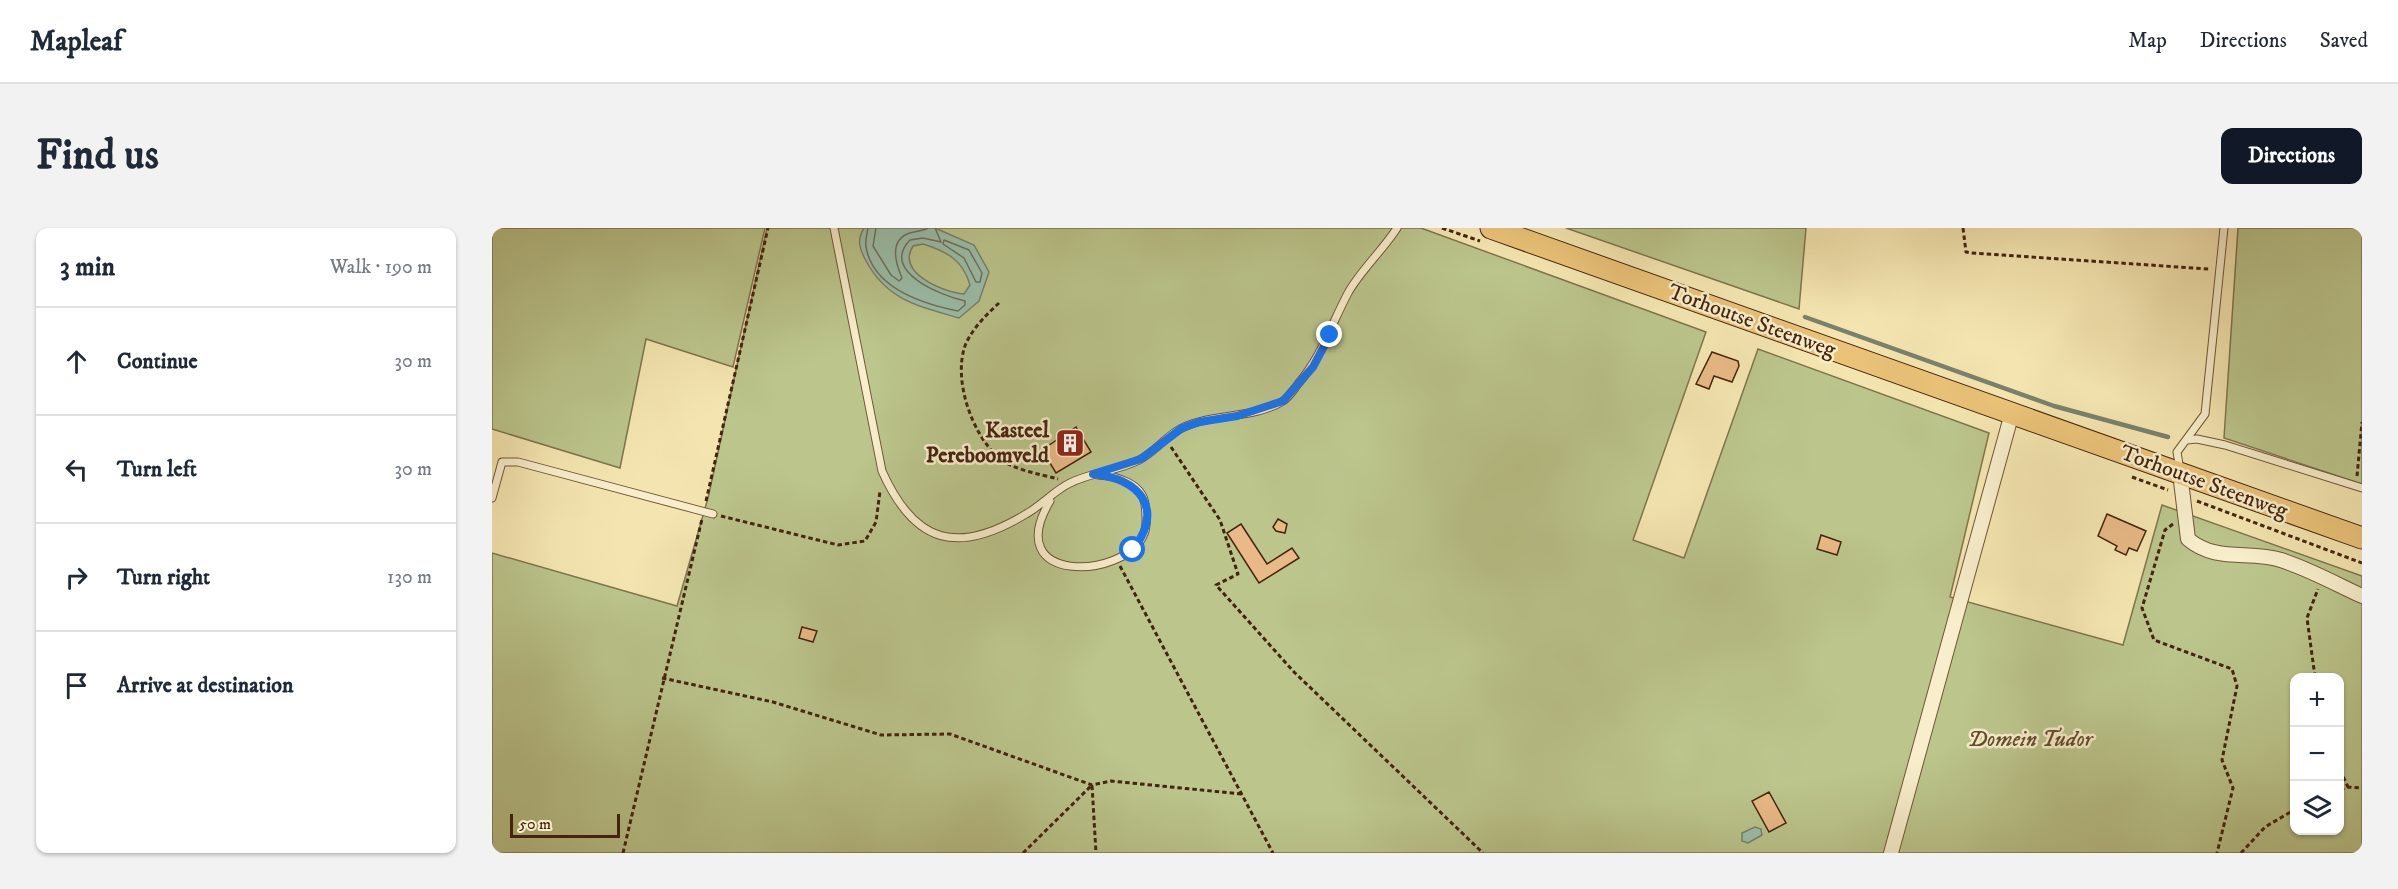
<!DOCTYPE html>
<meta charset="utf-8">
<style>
:root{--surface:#fff;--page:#f2f2f3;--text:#1f2937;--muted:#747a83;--line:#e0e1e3;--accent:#111827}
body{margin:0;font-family:"IM FELL DW Pica",serif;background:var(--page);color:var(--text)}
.controls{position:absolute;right:18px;bottom:18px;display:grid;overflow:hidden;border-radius:12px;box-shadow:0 2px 4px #0004}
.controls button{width:54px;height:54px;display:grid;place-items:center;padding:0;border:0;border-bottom:2px solid var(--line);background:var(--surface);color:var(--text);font:30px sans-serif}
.scale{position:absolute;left:18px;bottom:15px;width:110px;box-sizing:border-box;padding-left:6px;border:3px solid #45230f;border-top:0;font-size:16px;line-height:21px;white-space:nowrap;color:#45230f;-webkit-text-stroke:4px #f8eecc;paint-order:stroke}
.stop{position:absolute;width:18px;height:18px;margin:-14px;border:4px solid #1a73e8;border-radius:50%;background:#fff}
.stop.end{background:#1a73e8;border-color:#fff;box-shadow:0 2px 6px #0008}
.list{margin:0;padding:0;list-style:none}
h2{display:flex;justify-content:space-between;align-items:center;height:78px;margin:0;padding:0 24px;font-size:26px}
h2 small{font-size:20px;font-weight:400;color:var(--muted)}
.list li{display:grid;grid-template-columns:39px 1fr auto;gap:18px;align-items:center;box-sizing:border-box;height:108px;padding:0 24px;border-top:2px solid var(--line)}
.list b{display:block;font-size:22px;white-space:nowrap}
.list em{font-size:20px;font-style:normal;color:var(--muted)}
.icon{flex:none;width:33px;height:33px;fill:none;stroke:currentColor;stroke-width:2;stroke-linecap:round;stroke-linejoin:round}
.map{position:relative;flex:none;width:1870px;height:625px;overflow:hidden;border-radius:12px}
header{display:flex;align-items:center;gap:36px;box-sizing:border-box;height:84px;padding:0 30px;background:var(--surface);border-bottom:2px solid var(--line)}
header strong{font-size:28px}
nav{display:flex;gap:33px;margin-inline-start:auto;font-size:21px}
.intro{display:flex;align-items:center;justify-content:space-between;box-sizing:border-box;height:144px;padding:0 36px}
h1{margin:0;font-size:42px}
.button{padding:15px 27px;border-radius:12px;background:var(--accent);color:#fff;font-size:21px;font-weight:700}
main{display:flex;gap:36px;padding:0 36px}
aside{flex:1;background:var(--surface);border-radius:12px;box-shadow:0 2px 4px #0004}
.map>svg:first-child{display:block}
.green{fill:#bbc58c;stroke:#80744e;stroke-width:1.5;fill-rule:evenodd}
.water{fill:#9cbfab;stroke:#79816d;stroke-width:1.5;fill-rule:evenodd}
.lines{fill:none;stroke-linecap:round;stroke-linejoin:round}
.shore{stroke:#70715d;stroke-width:1.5}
.stream{stroke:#79816d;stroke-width:4.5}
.building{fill:#e9ba87;stroke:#45230f;stroke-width:1.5}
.service-casing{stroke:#715437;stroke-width:9}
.minor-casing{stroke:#715437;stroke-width:16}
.primary-casing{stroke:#45230f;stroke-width:23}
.path{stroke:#45230f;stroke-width:3;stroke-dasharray:4.5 3;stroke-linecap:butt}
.service{stroke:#f8eecc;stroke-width:7}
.minor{stroke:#f8eecc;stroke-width:14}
.primary{stroke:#eac278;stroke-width:21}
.route{stroke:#1a73e8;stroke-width:8}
.labels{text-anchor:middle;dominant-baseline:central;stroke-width:5;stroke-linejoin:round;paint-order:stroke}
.street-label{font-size:22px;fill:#45230f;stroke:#f8eecc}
.poi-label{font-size:22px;font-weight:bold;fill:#45230f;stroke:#f8eecc;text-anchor:end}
.park-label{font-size:22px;font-style:italic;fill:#624c2e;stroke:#f8eecc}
</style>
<header>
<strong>Mapleaf</strong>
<nav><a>Map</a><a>Directions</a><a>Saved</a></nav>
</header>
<div class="intro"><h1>Find us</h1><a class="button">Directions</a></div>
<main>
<aside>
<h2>3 min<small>Walk · 190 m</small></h2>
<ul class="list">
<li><svg class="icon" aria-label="ahead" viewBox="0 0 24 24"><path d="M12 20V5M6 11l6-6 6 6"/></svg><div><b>Continue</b></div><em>30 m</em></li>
<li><svg class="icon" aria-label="left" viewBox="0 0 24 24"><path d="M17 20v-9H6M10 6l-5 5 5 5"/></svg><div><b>Turn left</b></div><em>30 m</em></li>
<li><svg class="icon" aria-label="right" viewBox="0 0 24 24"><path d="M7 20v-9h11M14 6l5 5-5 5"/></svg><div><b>Turn right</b></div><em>130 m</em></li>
<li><svg class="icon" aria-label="arrive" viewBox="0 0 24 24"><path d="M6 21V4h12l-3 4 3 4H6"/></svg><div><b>Arrive at destination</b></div></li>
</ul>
</aside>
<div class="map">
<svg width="1870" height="625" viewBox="0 0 1870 625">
<rect width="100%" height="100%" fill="#f4e5b0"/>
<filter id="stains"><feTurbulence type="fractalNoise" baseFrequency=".00333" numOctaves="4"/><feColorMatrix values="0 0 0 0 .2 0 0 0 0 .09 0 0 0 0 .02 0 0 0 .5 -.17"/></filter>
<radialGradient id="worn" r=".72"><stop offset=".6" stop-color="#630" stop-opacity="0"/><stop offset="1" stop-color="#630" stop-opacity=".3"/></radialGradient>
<path class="green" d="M 0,0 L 273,0 L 241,139 L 154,111 L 128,240 L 0,201 Z
M 275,0 L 929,0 L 1214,104 L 1141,312 L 1192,330 L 1266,121 L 1497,205 L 1458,369 L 1631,417 L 1670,277 L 1870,348 L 1870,625 L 0,625 L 0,325 L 185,378 L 216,270 ZM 1802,449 L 1848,449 L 1848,602 L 1802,602 Z
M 1074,0 L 1314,0 L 1307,81 Z
M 1746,0 L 1870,0 L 1870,256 L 1732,210 Z"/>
<path class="water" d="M 372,0 L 443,0 L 482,17 L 497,44 L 487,73 L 467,90 C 426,78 394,72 373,31 C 367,20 365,11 372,0 ZM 431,16 C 454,23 471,32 478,57 L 472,66 C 451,64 404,45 421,18 Z
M 1263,599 L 1269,601 L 1270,607 L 1256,615 L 1250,613 L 1250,605 Z"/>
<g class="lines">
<path class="shore" d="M 376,0 C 375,6 373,12 374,19 C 381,60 431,76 466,83 L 473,77 L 473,73 C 451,68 387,44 418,12 L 431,10 L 449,14 L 443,0
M 384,0 L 381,18 L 399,47 L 407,53 L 410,50 C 404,36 396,12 418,5 C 424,3 431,3 436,0
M 452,12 L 477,22 L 490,45 L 488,54 L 484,54 L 472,30 L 451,16 Z"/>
<path class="stream" d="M 1313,89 L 1562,178 L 1676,209"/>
</g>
<path class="building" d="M 1220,124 L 1246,133 L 1247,138 L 1240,154 L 1222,148 L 1217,161 L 1204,156 Z
M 584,199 L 599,224 L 564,245 L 550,222 Z
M 1615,286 L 1654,303 L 1645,323 L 1637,320 L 1634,327 L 1623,322 L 1625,318 L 1606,308 Z
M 786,291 L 795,296 L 793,305 L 784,303 L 781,299 Z
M 749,296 L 775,336 L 800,320 L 807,330 L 767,355 L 735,305 Z
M 1329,307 L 1349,314 L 1345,327 L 1325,321 Z
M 310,399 L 325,403 L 321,414 L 307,410 Z
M 1277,564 L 1294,595 L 1277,604 L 1260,573 Z"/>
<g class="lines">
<g class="service-casing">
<path id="service" d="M 342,0 L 390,243 C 423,317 466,327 534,286 C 550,277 563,262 578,255 C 600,244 625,243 647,232 C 663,224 674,208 690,200 C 720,185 762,191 791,173 C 797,169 802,161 806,156 C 830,128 839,97 856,65 C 868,43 891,22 905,0
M 1695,212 L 1705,211 L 1733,217 L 1870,260
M 1688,242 L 1685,224 L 1713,186 L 1732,0
M 0,270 L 10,234 L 26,234 L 221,286
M 558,273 C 508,357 631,351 651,308 C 656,299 654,286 653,276 C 650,255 624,248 606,247"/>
</g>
<g class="minor-casing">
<path id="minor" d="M 1688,245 L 1696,311 C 1724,335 1757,322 1789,332 C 1817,341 1844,356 1870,368
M 1399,625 L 1520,185"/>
</g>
<g class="primary-casing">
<path id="primary" d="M 999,0 L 1870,310"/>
</g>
<path class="path" d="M 950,0 L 988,13
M 1471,0 L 1474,24 L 1479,25 L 1717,41
M 507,75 C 494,87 479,102 473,118 C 461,152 480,206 506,229 C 520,242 548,246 566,251
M 679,219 L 728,292 L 746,346 L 724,357 L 802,444 L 991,625
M 1865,248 L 1870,194
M 1640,249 L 1676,262
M 214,273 L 276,0
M 1705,273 L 1870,335
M 229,288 L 346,317 L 373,313 L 384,294 L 388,263
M 1681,296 L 1673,302 L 1650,380 L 1662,412 L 1740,441 L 1745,458 L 1730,532 L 1741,560 L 1725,625
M 628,338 L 781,625
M 1823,449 L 1815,390 L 1826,361
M 170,450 L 281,474 L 389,507 L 458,506 L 600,557 L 619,553 L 749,566
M 1848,542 L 1856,559
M 1848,562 L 1856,559 L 1870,560
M 0,623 L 2,625
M 131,625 L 210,291
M 531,625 L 600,557 L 604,625
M 1749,625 L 1773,599 L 1802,582"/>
<use href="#service" class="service"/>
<use href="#minor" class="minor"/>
<use href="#primary" class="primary"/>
</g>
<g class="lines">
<path class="route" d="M 641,322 C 673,279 647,251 601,246 L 649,231 L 690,200 L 707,194 L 745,188 L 791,173 L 821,139 L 838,107"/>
</g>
<defs>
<g id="building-square" transform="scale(1.5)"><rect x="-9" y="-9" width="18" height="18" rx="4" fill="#8f2418" stroke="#f8eecc"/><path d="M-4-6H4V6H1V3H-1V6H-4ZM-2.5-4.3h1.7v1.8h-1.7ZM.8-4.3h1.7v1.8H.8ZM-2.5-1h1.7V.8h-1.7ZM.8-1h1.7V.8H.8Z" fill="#fff"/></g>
</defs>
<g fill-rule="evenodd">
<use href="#building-square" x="578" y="215"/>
</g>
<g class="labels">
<g class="street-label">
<text transform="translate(1260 93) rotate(20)">Torhoutse Steenweg</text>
<text transform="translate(1712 254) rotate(20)">Torhoutse Steenweg</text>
</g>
<g class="poi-label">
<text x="557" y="202">Kasteel<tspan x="557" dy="25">Pereboomveld</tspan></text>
</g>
<g class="park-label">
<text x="1538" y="511">Domein Tudor</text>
</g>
</g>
<rect width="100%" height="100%" filter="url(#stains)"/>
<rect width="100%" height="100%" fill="url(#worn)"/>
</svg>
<div class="controls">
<button>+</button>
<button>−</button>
<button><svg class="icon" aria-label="layers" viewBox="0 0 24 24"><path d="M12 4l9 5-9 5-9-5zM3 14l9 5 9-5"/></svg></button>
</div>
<div class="scale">50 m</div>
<div class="stop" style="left:641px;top:322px"></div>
<div class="stop end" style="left:838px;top:107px"></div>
</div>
</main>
